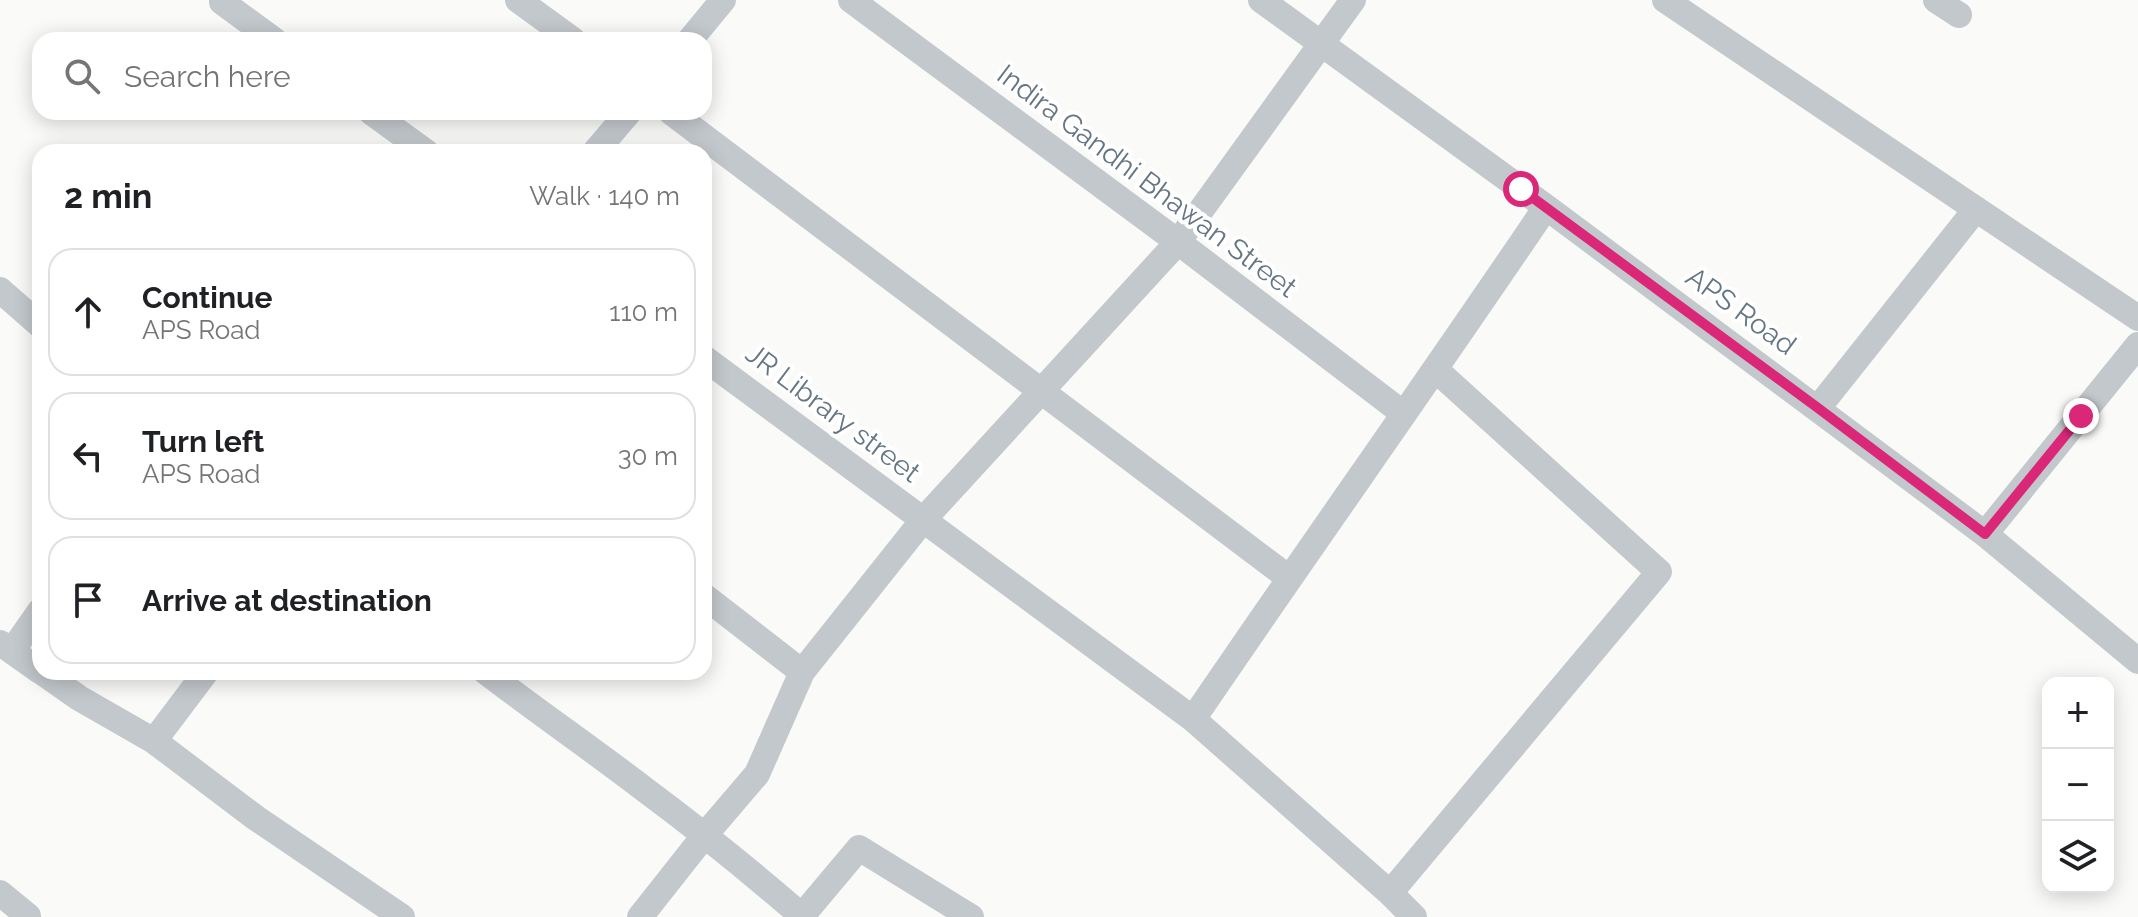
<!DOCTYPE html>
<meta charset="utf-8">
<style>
:root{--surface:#fff;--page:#f2f2f2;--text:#202124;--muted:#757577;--line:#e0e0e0}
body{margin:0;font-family:Raleway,sans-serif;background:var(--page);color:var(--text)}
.controls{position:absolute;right:24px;bottom:24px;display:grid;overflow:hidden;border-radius:16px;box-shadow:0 4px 20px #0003}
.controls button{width:72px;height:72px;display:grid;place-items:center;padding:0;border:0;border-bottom:2px solid var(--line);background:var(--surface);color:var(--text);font:40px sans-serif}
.stop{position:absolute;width:24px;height:24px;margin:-18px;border:6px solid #db2777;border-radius:50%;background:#fff}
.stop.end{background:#db2777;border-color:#fff;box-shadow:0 2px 8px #0008}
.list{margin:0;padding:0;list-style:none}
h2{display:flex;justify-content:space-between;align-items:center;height:104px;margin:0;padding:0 32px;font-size:34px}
h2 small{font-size:26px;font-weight:400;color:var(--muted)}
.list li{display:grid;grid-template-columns:52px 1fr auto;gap:24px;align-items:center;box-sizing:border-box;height:128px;margin:0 16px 16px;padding:0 16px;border:2px solid var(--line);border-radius:24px}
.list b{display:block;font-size:30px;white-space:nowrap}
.list p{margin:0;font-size:26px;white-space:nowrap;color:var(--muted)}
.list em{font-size:26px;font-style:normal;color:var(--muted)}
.icon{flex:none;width:44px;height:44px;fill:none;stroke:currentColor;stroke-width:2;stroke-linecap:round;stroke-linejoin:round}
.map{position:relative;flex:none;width:2138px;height:917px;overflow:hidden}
.search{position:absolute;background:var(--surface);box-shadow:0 4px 20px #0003;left:32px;top:32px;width:680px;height:88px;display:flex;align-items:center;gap:20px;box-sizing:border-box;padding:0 28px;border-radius:24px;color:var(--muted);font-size:30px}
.panel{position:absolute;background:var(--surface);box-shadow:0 4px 20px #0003;left:32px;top:144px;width:680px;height:536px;border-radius:24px}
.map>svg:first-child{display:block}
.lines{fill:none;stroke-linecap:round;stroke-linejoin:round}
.minor{stroke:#c3c8cc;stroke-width:26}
.route{stroke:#db2777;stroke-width:10}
.labels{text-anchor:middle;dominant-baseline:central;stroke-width:8;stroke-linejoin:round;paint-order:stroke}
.street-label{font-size:28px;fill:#657683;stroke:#fff}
</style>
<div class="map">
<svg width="2138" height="917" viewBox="0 0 2138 917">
<rect width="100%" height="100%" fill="#fafaf8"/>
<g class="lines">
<path class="minor" d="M 518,0 L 573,40
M 851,0 L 1178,242 L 1404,414
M 1261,0 L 1546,207 L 1985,534 L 2138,345
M 1665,0 L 2138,318
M 1936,0 L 1959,15
M 222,2 L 274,40
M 690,40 L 723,0
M 371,112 L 426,152
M 671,112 L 1289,578
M 595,152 L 629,112
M 0,290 L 40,325
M 704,358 L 1193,719 L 1390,893 L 1414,917
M 1818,408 L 1976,209
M 1985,534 L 2138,661
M 704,596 L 802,672
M 0,643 L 40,671
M 12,651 L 40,611
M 42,672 L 79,698 L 154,741 L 206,672
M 486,672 C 538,712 592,749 644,789 C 698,829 751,872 802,916
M 1193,719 C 1310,547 1430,379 1546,207
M 154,741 L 256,818 L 402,917
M 0,893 L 28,916
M 1390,893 L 1659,572 L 1436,370
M 640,917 L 704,836 L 757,774 L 802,672 L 923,520 L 1178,242 L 1353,0
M 801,917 L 859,848 L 971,917"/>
</g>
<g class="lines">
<path class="route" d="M 1521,189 L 1818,408 L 1985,534 L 2081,416"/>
</g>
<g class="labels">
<g class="street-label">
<text transform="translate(1147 181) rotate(37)">Indira Gandhi Bhawan Street</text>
<text transform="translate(1741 311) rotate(36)">APS Road</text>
<text transform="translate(833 413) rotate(37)">JR Library street</text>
</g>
</g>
</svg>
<div class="controls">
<button>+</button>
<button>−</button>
<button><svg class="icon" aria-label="layers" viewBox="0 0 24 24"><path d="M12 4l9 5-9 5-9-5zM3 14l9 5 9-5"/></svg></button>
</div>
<div class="stop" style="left:1521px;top:189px"></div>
<div class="stop end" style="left:2081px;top:416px"></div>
<div class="search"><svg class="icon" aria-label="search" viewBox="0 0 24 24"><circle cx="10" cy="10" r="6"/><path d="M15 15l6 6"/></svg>Search here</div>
<section class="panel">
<h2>2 min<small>Walk · 140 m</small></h2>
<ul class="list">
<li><svg class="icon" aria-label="ahead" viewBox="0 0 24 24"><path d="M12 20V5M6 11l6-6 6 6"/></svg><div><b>Continue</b><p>APS Road</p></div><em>110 m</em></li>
<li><svg class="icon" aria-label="left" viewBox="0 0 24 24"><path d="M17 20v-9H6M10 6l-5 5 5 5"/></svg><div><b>Turn left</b><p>APS Road</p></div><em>30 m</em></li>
<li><svg class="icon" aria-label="arrive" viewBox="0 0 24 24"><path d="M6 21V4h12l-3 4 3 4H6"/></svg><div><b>Arrive at destination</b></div></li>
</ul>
</section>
</div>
